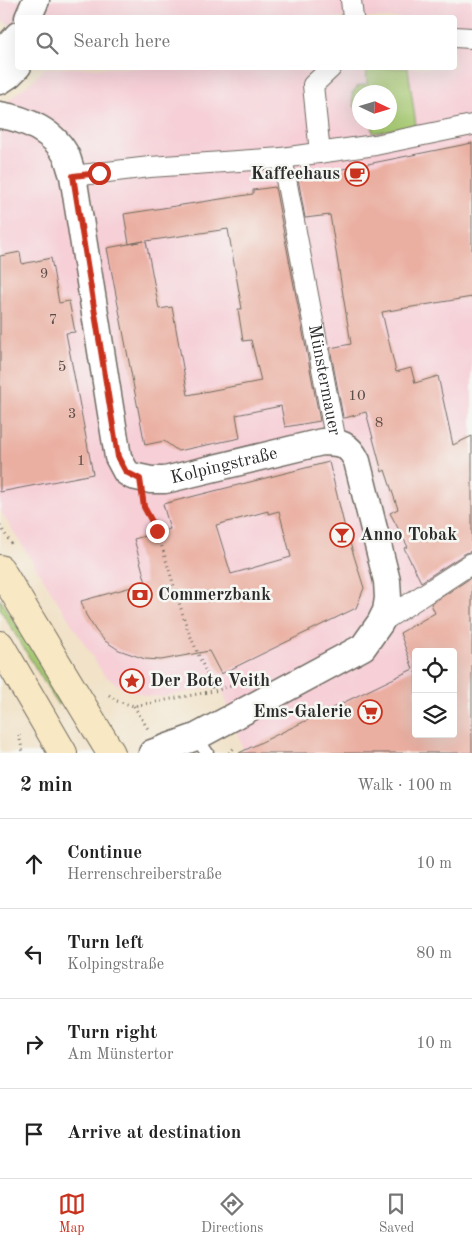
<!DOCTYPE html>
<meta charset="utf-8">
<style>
:root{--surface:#fff;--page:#f2f2f2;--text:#222;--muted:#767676;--line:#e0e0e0;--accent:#c8321e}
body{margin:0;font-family:"Old Standard TT",serif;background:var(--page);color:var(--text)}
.controls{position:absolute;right:15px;bottom:15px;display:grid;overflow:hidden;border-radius:5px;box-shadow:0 5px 20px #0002}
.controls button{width:45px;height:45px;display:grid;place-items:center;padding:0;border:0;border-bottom:1px solid var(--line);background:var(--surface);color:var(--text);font:25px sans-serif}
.compass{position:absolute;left:352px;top:85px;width:45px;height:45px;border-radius:50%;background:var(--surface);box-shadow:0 5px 20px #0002;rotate:94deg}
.stop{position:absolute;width:15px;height:15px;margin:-11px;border:4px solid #c8321e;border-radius:50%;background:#fff}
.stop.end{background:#c8321e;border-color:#fff;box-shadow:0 1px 5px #0008}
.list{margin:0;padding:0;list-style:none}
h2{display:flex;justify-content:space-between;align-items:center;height:65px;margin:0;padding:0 20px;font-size:21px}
h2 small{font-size:16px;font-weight:400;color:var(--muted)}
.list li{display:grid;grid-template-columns:32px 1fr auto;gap:15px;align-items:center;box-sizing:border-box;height:90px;padding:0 20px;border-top:1px solid var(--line)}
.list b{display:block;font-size:19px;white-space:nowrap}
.list p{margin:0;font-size:16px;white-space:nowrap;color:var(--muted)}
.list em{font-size:16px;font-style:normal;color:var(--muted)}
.icon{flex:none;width:28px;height:28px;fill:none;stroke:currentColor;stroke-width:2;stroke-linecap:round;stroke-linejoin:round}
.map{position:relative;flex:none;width:472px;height:753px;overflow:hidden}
.search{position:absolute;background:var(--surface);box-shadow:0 5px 20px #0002;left:15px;right:15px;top:15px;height:55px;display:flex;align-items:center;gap:12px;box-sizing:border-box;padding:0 18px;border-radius:5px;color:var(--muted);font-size:19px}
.sheet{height:425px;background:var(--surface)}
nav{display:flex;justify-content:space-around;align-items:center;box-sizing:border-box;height:70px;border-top:1px solid var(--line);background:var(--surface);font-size:14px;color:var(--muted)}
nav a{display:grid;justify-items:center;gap:2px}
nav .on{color:var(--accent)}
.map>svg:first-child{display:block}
.built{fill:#f6cfd7;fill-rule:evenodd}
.green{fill:#a5c871;stroke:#687a4e}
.building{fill:#eaafa1;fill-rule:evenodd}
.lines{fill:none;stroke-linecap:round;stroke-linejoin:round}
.service-casing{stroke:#706b62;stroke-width:15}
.pedestrian-casing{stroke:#706b62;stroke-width:22}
.minor-casing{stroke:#706b62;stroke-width:29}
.secondary-casing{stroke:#706b62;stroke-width:30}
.path{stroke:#706b62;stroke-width:3;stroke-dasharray:1 4;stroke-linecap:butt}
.service{stroke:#fff;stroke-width:12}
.pedestrian{stroke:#fff;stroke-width:20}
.minor{stroke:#fff;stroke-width:26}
.secondary{stroke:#f8e8c3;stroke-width:28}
.route{stroke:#c8321e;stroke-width:6}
.labels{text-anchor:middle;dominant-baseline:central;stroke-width:5;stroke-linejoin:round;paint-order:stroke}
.number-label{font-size:15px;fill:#5b4c48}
.poi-label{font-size:18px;font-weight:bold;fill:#2b2b2b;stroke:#f6f6f2;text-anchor:start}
.street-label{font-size:18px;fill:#2b2b2b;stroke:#f6f6f2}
</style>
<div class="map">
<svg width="472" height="753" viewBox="0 0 472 753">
<rect width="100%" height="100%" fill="#f6f6f2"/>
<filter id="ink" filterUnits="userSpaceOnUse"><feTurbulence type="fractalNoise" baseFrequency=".02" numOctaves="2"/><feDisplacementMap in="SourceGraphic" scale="10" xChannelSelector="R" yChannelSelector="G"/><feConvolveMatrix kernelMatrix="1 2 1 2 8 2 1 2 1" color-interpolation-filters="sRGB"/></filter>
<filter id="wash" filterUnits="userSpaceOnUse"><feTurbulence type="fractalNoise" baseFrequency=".0096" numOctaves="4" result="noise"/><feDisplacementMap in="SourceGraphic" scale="20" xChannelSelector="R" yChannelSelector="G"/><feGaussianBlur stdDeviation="1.12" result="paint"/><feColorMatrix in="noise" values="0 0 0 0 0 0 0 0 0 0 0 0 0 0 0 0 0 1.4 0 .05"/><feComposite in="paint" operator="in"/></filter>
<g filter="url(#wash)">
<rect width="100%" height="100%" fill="#f1e2c8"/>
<path class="built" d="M 0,0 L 472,0 L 472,753 L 244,753 L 221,686 L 161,697 L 147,696 L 124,689 L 104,675 L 0,510 L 0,107 L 37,77 L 45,68 L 454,68 L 454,18 L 18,18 L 17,29 L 0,19 ZM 360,92 L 390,92 L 390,122 L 360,122 ZM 416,652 L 453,652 L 453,734 L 416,734 Z"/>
<path class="green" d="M 366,68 L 408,68 L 416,125 L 373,133 L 372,123 L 390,122 L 390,92 L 360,92 L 359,111 L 354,106 L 352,93 L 358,86 L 367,84 Z
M 0,599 L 66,700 L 58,705 L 0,609 Z"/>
<g id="blocks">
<path class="building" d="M 472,143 L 472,297 L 382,312 L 396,372 L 411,368 L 415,383 L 438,376 L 453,445 L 472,436 L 472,551 L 466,553 L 421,582 L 404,548 L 408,547 L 390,513 L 398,509 L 385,470 L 382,472 L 366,412 L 345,418 L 343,417 L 330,348 L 351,344 L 330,215 L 305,218 L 298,178 Z
M 275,187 L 320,421 L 285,427 L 281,406 L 236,415 L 240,438 L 178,451 L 164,441 L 145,445 L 107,248 L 144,241 L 129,244 L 124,214 L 253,194 L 253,190 ZM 228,229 L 242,309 L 238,309 L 243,341 L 251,340 L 261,381 L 188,395 L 172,307 L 159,309 L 146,241 Z
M 20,252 L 22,264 L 51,258 L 59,303 L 69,301 L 75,332 L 66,333 L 93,474 L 0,492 L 0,256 Z
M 329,462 L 344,524 L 364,588 L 356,608 L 221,674 L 209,651 L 161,660 L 145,659 L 119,650 L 105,641 L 96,631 L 86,615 L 81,601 L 146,583 L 134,539 L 170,529 L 163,504 ZM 268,511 L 268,514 L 279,511 L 291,557 L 231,574 L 216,525 Z
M 472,577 L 472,753 L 239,753 L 413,669 L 400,633 L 435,613 L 431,604 ZM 416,652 L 453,652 L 453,734 L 416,734 Z"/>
</g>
</g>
<g filter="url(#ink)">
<use href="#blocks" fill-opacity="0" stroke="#706b62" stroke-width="1"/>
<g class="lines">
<g class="service-casing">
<path id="service" d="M 196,737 L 207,753"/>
</g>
<g class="pedestrian-casing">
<g id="pedestrian">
<path d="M 351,0 L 353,18"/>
<path d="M 454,37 L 472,38"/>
<path d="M 320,153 L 313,85 L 331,68"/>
<path id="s1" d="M 282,158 L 336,442"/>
<path d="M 73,176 L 150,167 L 282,158 L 375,145 L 472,125"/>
<path d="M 380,623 L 472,563"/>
</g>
</g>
<g class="minor-casing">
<g id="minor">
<path d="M 28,18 L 36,0"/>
<path d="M 0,53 L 8,46 L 18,35"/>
<path d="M 0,81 L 9,75 L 18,66"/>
<path id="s2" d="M 0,115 C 26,119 55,132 67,157 C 69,163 71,170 73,176 L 118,457 L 126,472 L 132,476 L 151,480 L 165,480 L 322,442 C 340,442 349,444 357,461 L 387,581 L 388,598 L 386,611 L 380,623 L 363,647 L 196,737 L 152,753"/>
</g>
</g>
<g class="secondary-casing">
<path id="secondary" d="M 0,569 L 111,753
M 0,645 L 63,753"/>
</g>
<path class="path" d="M 144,505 L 157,531 L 187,628 L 214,691
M 0,526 L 12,545
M 109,695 L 117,701 L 134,706 L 214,691 L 235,685
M 134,706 L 148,729
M 19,735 L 23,753
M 229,753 L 234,748"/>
<use href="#service" class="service"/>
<use href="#pedestrian" class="pedestrian"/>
<use href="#minor" class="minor"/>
<use href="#secondary" class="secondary"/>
</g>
</g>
<g class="lines" filter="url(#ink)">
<path class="route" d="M 99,173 L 73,176 L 118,457 L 126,472 L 140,479 L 144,507 L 157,531"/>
</g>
<defs>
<g id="cafe-ring" transform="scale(1.25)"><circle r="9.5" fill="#f6f6f2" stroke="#c8321e" stroke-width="1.5"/><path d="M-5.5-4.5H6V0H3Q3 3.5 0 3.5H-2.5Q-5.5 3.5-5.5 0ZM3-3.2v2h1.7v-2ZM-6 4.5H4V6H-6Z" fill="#c8321e"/></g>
<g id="bar-ring" transform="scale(1.25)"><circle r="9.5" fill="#f6f6f2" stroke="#c8321e" stroke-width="1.5"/><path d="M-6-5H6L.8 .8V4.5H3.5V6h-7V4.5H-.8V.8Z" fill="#c8321e"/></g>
<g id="bank-ring" transform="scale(1.25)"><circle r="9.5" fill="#f6f6f2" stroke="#c8321e" stroke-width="1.5"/><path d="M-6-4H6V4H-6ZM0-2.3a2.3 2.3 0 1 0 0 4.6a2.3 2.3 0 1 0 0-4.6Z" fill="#c8321e"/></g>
<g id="sight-ring" transform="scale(1.25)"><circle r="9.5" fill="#f6f6f2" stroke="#c8321e" stroke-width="1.5"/><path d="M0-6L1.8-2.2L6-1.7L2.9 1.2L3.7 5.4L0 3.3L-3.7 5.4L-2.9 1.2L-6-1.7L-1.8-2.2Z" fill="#c8321e"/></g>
<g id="supermarket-ring" transform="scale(1.25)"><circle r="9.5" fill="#f6f6f2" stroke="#c8321e" stroke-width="1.5"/><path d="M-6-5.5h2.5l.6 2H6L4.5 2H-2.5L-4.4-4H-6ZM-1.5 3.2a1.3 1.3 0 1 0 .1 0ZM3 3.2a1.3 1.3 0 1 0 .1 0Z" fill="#c8321e"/></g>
</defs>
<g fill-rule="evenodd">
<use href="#cafe-ring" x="357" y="174"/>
<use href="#bar-ring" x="342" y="535"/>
<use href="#bank-ring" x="140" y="595"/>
<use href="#sight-ring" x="132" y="681"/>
<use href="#supermarket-ring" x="370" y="712"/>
</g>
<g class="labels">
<g class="number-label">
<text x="44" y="274">9</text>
<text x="53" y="320">7</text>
<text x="62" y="367">5</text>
<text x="357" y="396">10</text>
<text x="72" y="414">3</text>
<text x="379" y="423">8</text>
<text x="81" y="461">1</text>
</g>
<g class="poi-label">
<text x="340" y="174" text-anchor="end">Kaffeehaus</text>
<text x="360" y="535">Anno Tobak</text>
<text x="158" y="595">Commerzbank</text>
<text x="150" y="681">Der Bote Veith</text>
<text x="352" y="712" text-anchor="end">Ems-Galerie</text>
</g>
<g class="street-label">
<text stroke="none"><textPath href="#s1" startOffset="226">Münstermauer</textPath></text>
<text stroke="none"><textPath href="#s2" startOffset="505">Kolpingstraße</textPath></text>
</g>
</g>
</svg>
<div class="controls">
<button><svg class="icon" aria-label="locate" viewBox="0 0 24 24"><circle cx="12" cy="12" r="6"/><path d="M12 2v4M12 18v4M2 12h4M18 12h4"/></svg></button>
<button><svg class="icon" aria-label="layers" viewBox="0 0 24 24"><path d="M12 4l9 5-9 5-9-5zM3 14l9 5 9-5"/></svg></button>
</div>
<svg class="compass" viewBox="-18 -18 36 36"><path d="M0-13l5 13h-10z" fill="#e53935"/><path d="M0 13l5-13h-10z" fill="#767676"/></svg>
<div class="stop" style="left:99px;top:173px"></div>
<div class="stop end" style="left:157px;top:531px"></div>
<div class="search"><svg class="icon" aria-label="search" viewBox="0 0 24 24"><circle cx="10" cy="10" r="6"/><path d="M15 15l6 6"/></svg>Search here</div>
</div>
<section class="sheet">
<h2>2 min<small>Walk · 100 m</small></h2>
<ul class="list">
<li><svg class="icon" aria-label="ahead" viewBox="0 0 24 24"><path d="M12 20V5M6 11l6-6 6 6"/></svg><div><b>Continue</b><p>Herrenschreiberstraße</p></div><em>10 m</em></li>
<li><svg class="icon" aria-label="left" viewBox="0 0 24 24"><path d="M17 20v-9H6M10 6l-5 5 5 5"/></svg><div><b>Turn left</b><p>Kolpingstraße</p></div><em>80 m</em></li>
<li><svg class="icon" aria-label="right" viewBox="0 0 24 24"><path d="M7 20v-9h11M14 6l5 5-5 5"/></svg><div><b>Turn right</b><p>Am Münstertor</p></div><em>10 m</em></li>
<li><svg class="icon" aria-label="arrive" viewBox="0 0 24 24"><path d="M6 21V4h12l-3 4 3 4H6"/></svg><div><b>Arrive at destination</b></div></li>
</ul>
</section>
<nav>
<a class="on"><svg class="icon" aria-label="map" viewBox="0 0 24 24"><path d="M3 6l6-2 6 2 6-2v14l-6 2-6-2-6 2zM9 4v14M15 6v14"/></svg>Map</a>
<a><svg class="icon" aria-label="directions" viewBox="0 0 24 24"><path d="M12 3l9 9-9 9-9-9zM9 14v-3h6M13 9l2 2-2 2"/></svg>Directions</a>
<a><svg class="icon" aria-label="saved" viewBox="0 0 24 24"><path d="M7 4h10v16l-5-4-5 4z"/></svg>Saved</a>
</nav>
